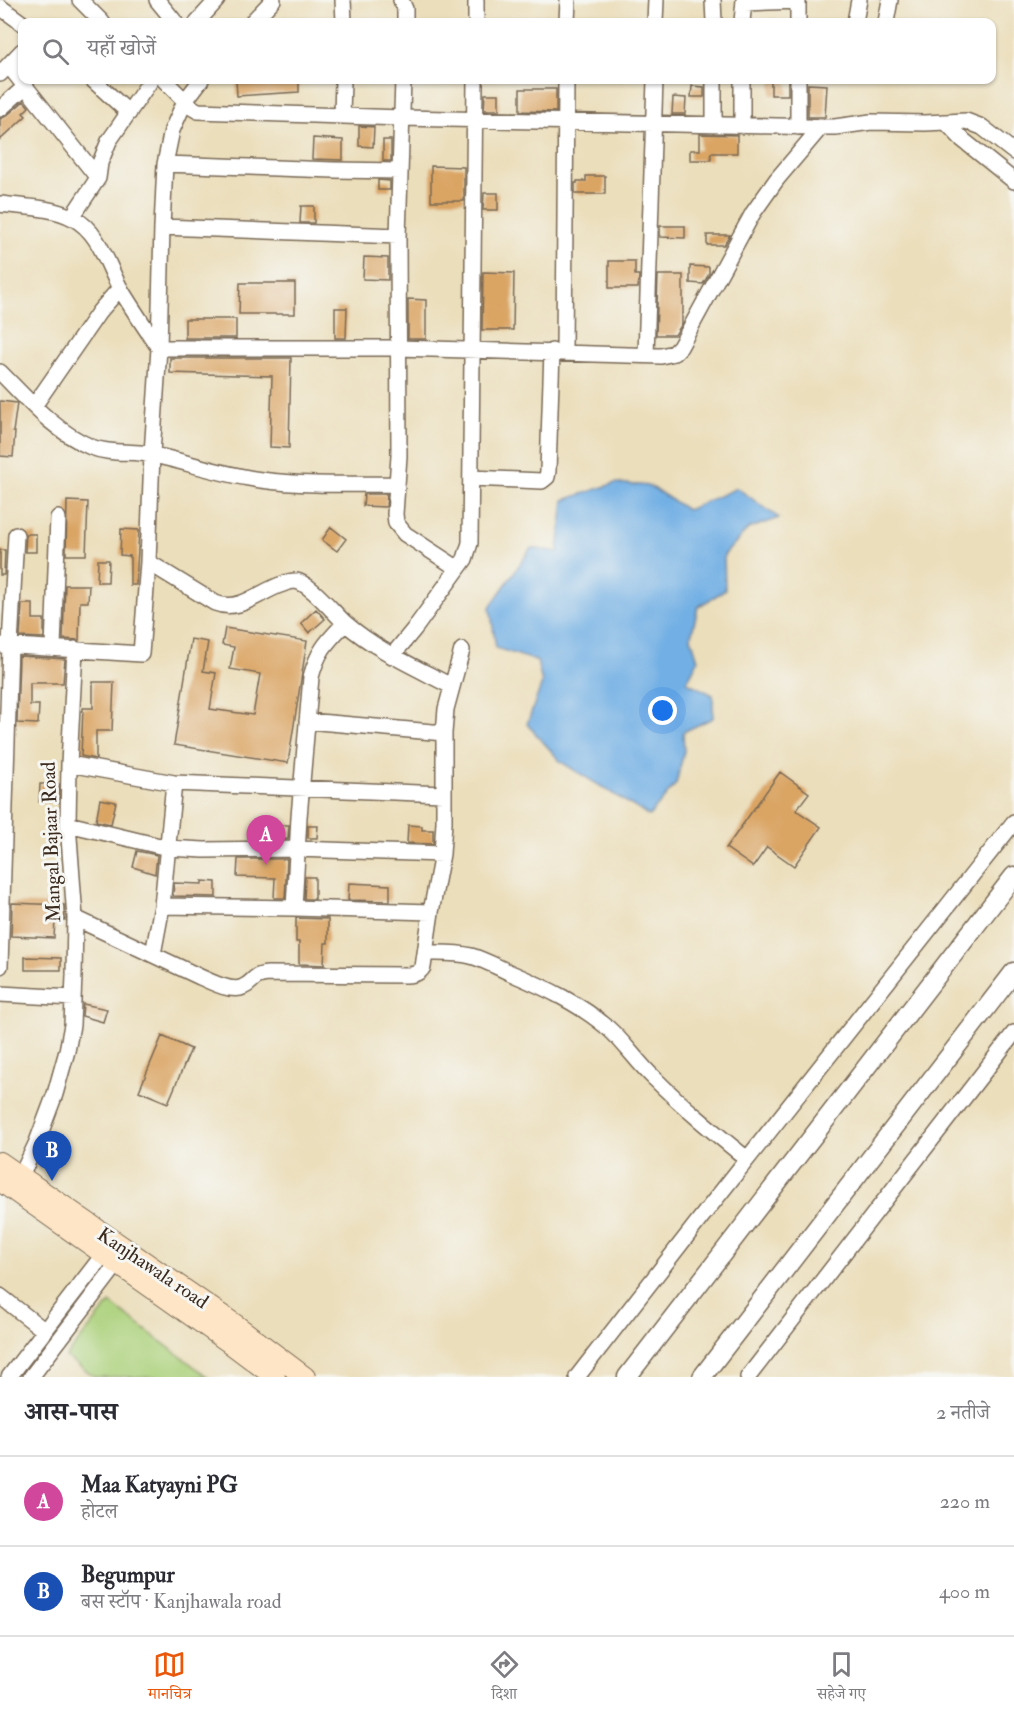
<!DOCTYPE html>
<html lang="hi">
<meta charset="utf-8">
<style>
:root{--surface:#fff;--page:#f7f7f7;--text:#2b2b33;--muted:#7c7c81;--line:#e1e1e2;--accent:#ea580c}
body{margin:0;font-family:"IM FELL Double Pica","Noto Serif Devanagari",serif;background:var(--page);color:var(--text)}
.you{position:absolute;left:663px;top:711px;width:21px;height:21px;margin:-15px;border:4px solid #fff;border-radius:50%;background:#1a73e8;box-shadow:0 0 0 9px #1a73e833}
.badge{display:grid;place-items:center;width:39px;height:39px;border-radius:50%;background:var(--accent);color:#fff;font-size:20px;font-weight:700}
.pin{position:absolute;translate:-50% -50px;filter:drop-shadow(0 2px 3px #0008)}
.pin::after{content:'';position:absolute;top:32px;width:21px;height:18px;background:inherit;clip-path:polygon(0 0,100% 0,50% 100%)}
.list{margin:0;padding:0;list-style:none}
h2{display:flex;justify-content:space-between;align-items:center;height:78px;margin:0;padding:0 24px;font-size:26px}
h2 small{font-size:20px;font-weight:400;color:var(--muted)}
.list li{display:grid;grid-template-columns:39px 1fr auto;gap:18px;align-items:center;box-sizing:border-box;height:90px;padding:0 24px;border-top:2px solid var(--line)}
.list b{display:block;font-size:22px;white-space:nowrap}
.list p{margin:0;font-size:20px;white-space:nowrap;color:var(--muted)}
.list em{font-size:20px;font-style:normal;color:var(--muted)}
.icon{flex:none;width:33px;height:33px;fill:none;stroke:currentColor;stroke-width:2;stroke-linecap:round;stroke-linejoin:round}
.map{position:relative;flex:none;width:1014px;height:1377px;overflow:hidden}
.search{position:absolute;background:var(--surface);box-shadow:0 2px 4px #0004;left:18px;right:18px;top:18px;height:66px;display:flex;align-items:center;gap:15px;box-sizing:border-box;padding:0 21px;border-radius:12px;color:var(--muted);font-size:22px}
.sheet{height:258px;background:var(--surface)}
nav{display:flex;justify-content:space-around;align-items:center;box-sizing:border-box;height:84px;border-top:2px solid var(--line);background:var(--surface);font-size:16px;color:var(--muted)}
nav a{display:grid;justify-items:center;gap:3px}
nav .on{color:var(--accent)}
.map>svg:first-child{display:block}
.green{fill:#acd17b;stroke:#747e4c;stroke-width:1.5}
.water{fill:#71afe4;stroke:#566c81;stroke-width:1.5}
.building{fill:#daa464}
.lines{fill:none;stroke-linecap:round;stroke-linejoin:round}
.minor-casing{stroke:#796955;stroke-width:18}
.tertiary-casing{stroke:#796955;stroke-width:21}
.secondary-casing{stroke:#796955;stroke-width:22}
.minor{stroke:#fff;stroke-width:15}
.tertiary{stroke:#fff;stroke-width:18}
.secondary{stroke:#fde5c5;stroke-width:20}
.labels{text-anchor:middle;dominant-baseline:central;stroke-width:6;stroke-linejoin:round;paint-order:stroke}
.street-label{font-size:20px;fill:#3b2a1e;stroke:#f6f6f2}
</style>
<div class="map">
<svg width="1014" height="1377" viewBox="0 0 1014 1377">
<rect width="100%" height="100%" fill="#f6f6f2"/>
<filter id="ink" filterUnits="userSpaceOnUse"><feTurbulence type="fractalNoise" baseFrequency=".0167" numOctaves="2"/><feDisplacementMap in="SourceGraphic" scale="12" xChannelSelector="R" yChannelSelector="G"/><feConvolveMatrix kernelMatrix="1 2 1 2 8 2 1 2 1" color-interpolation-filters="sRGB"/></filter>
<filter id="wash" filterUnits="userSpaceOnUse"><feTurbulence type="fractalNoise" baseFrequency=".008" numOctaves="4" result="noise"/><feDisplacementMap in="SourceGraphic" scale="24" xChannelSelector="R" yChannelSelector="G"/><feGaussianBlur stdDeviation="1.35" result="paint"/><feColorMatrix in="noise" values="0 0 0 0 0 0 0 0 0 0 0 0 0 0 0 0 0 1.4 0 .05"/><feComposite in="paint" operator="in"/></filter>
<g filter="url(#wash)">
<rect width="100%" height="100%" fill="#ebdebb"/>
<path class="green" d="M 110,1303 L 208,1377 L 95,1377 L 66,1357 Z"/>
<path class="water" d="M 615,483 L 650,486 L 687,510 L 737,488 L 779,518 L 748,529 L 724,555 L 725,590 L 698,607 L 691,637 L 698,660 L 687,682 L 713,695 L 713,718 L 683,732 L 684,751 L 676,784 L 649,816 L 561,762 L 527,724 L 542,683 L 537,661 L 496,648 L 490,607 L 531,548 L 558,552 L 564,500 Z"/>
<g id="blocks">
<path class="building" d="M 236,80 L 299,80 L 299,92 L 237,96 Z
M 771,80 L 788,80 L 788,95 L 771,95 Z
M 808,84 L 827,85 L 825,117 L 808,117 Z
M 692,86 L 704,87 L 704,97 L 691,97 Z
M 520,89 L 556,89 L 556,112 L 520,111 Z
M 485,94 L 499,94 L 499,110 L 484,110 Z
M 673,97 L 686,98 L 685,114 L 672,114 Z
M 24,101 L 29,107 L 23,113 L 26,116 L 0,140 L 0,119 L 6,116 Z
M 359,126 L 374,127 L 373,147 L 359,146 Z
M 700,134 L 737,135 L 737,153 L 711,153 L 711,160 L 690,160 L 690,150 L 700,150 Z
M 313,138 L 343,140 L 343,160 L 312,159 Z
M 383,140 L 391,140 L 391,161 L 383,161 Z
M 431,166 L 464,167 L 464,201 L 431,201 Z
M 586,176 L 605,176 L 605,194 L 575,194 L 575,183 L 577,183 L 577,181 L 586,181 Z
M 378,180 L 390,181 L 390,190 L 378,190 Z
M 484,193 L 498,193 L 498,210 L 483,210 Z
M 301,206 L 314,206 L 314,223 L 300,223 Z
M 660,226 L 685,226 L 685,238 L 660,237 Z
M 707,235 L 730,235 L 724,245 L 707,245 Z
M 364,257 L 388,258 L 388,280 L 363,279 Z
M 609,261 L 635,261 L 635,275 L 639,275 L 638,288 L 609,288 Z
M 690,266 L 709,267 L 709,274 L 703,284 L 690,283 Z
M 483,272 L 514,273 L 513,330 L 482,330 Z
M 658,275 L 683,275 L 683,314 L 682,314 L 682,324 L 675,335 L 656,335 Z
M 240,283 L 295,283 L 295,314 L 239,314 Z
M 408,299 L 426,300 L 426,339 L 408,339 Z
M 335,308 L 347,308 L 346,338 L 335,338 Z
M 185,319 L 236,319 L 236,338 L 185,338 Z
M 170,358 L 291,358 L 289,448 L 270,447 L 272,376 L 170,373 Z
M 0,401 L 17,403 L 13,432 L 15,432 L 13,457 L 0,456 Z
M 364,494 L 387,494 L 386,507 L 363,506 Z
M 67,501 L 88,502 L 86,555 L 66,555 Z
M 331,527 L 346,539 L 337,551 L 322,540 Z
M 121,529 L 139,530 L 136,585 L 130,585 L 130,556 L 120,555 Z
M 26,534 L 36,534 L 36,552 L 25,552 Z
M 0,550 L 5,550 L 4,575 L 0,575 Z
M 98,560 L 109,560 L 108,582 L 97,582 Z
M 65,585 L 89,585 L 88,602 L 80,602 L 79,640 L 63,639 Z
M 22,604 L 33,604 L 33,619 L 44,619 L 44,638 L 20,637 Z
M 316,609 L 325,619 L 309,633 L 301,623 Z
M 225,628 L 307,641 L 288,763 L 174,745 L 191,639 L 208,642 L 203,671 L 216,673 L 210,709 L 253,715 L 260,674 L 230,669 L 234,647 L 222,645 Z
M 19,656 L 65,659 L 63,683 L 30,683 L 30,705 L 39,705 L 38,724 L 17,723 Z
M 93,682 L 114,682 L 112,731 L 96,731 L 96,759 L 81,756 L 83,708 L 93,708 Z
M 780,772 L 809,793 L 796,810 L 821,827 L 794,866 L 767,847 L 753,867 L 726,848 Z
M 40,784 L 59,784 L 59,802 L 39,802 Z
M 100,799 L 116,802 L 111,824 L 96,821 Z
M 263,825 L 289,825 L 288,839 L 263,840 Z
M 408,825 L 422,826 L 422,830 L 433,830 L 433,844 L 407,843 Z
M 308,826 L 318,826 L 317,838 L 308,838 Z
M 137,851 L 157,855 L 155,874 L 133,867 Z
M 238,859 L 287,859 L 285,898 L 274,898 L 275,878 L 237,877 Z
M 305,877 L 315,877 L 315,899 L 304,899 Z
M 202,881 L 216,882 L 216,897 L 173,896 L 174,883 L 202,884 Z
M 349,883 L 390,885 L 390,901 L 348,900 Z
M 12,903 L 64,905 L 65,920 L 55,920 L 54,938 L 11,936 Z
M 296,918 L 328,919 L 328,943 L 325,943 L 324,965 L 299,964 L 299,942 L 296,942 Z
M 25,957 L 61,958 L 61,970 L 25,970 Z
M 83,1004 L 107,1009 L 103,1022 L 82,1016 Z
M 162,1036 L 191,1049 L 168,1103 L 139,1091 Z"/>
</g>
</g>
<g filter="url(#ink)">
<use href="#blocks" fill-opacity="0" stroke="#796955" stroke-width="1.5"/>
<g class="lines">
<g class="minor-casing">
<path id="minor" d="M 80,0 L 102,22
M 157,0 L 175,22
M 343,0 L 344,22
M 401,0 L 405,9 L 405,22
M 713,0 L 714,22
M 744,3 L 798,1
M 0,7 L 22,23
M 197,22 L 217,0
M 252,22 L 273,0
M 476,22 L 476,0
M 567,22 L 568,0
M 655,22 L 656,0
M 742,22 L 744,0
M 798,22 L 798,0
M 855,22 L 859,0
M 886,22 L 890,0
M 9,66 L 98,178
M 0,74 L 22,51
M 93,80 L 129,113
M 164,80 L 191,107 L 198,111 L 402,118 L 821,127 L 835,127 L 871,122 L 925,123 L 966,121 L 982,127 L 1014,152
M 403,80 L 398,236 L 399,456 L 395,514 L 396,523 L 405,534 L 457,568
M 714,80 L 714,125
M 742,80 L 742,126
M 0,109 L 26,86
M 342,116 L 343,80
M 946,122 L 963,140 L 1014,181
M 798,127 L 798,80
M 165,164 L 334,170 L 400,171
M 0,204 C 23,207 52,207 73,218 C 100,232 107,265 121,290 C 133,310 146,329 159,348 L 398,348 L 661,356 L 674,353 L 680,347 L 753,213 L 777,179 L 821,127
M 72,217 L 98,178 L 100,163 L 109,141 L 151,80
M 162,227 L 398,236
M 564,353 L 566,80
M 646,355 L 655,80
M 0,372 C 27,399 55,432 91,447 C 111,455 133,450 154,455 C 190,463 224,475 261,480 C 306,486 352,484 397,484
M 34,406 L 99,312 L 120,288
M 471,478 L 542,481 L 547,477 L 548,471 L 552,351
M 148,562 L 215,603 C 240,613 260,591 283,584 C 287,582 292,581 296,581 C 310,583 334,613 345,623 C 376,650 415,667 451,686
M 0,645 L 141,654 L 148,562 L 152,454 L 159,348 L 162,227 L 165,164 L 172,130 L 185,101 L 201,80
M 53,647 L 58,518
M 392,656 L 415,628 L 465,559 L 470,543 L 475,80
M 307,721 L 444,733
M 69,764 L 174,783 L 443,794
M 68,824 L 168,848 L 204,850 L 297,849 L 442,854
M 162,906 L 294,908 L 431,912
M 294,908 L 299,817 L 311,677 C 318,650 327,642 345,623
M 75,918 L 198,976 C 209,981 232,993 243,987 C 255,982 250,976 268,974 L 406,975 C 413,975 419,974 423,967 L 431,912 L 442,854 L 444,822 L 444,733 L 446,709 L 462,650
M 425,953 C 440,953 456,952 471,956 C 485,960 499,968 513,974 C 546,988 580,1004 608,1028 C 625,1043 637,1062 654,1078 C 683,1107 715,1133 747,1159
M 153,954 L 162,906 L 174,783
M 0,966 L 10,645 L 16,535
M 0,994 L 73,998
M 21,1176 L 37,1142 L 55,1094 L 67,1051 L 72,1025 L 74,975 L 75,918 L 68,824 L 69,764 L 75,649
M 0,1296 L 45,1331
M 9,1377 L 110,1246
M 31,1377 L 124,1255
M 577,1377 L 707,1210 L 1014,822
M 748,1377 L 1014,1033"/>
</g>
<g class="tertiary-casing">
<path id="tertiary" d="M 627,1377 L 1014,876
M 702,1377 L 1014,972"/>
</g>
<g class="secondary-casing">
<path id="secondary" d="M 0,1162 L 236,1325 L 305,1377
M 0,1181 L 227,1341 L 275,1377"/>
</g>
<use href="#minor" class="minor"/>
<use href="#tertiary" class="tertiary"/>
<use href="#secondary" class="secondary"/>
</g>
</g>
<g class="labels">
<g class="street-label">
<text transform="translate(51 842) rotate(-92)">Mangal Bajaar Road</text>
<text transform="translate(153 1268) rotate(34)">Kanjhawala road</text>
</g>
</g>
</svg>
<div class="you"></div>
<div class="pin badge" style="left:266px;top:865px;background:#d1479c">A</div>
<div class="pin badge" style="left:52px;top:1181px;background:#1a4fb4">B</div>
<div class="search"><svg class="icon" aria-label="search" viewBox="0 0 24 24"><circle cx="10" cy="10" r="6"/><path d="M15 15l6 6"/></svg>यहाँ खोजें</div>
</div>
<section class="sheet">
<h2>आस-पास<small>2 नतीजे</small></h2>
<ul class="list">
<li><span class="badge" style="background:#d1479c">A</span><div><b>Maa Katyayni PG</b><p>होटल</p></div><em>220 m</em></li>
<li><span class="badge" style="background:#1a4fb4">B</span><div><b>Begumpur</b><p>बस स्टॉप · Kanjhawala road</p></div><em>400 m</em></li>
</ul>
</section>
<nav>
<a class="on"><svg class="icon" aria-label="map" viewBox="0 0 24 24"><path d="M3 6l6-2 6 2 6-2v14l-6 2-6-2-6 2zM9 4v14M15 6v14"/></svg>मानचित्र</a>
<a><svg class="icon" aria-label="directions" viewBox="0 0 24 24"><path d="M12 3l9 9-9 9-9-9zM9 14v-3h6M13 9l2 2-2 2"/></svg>दिशा</a>
<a><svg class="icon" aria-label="saved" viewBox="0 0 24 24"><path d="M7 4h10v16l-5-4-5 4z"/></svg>सहेजे गए</a>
</nav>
